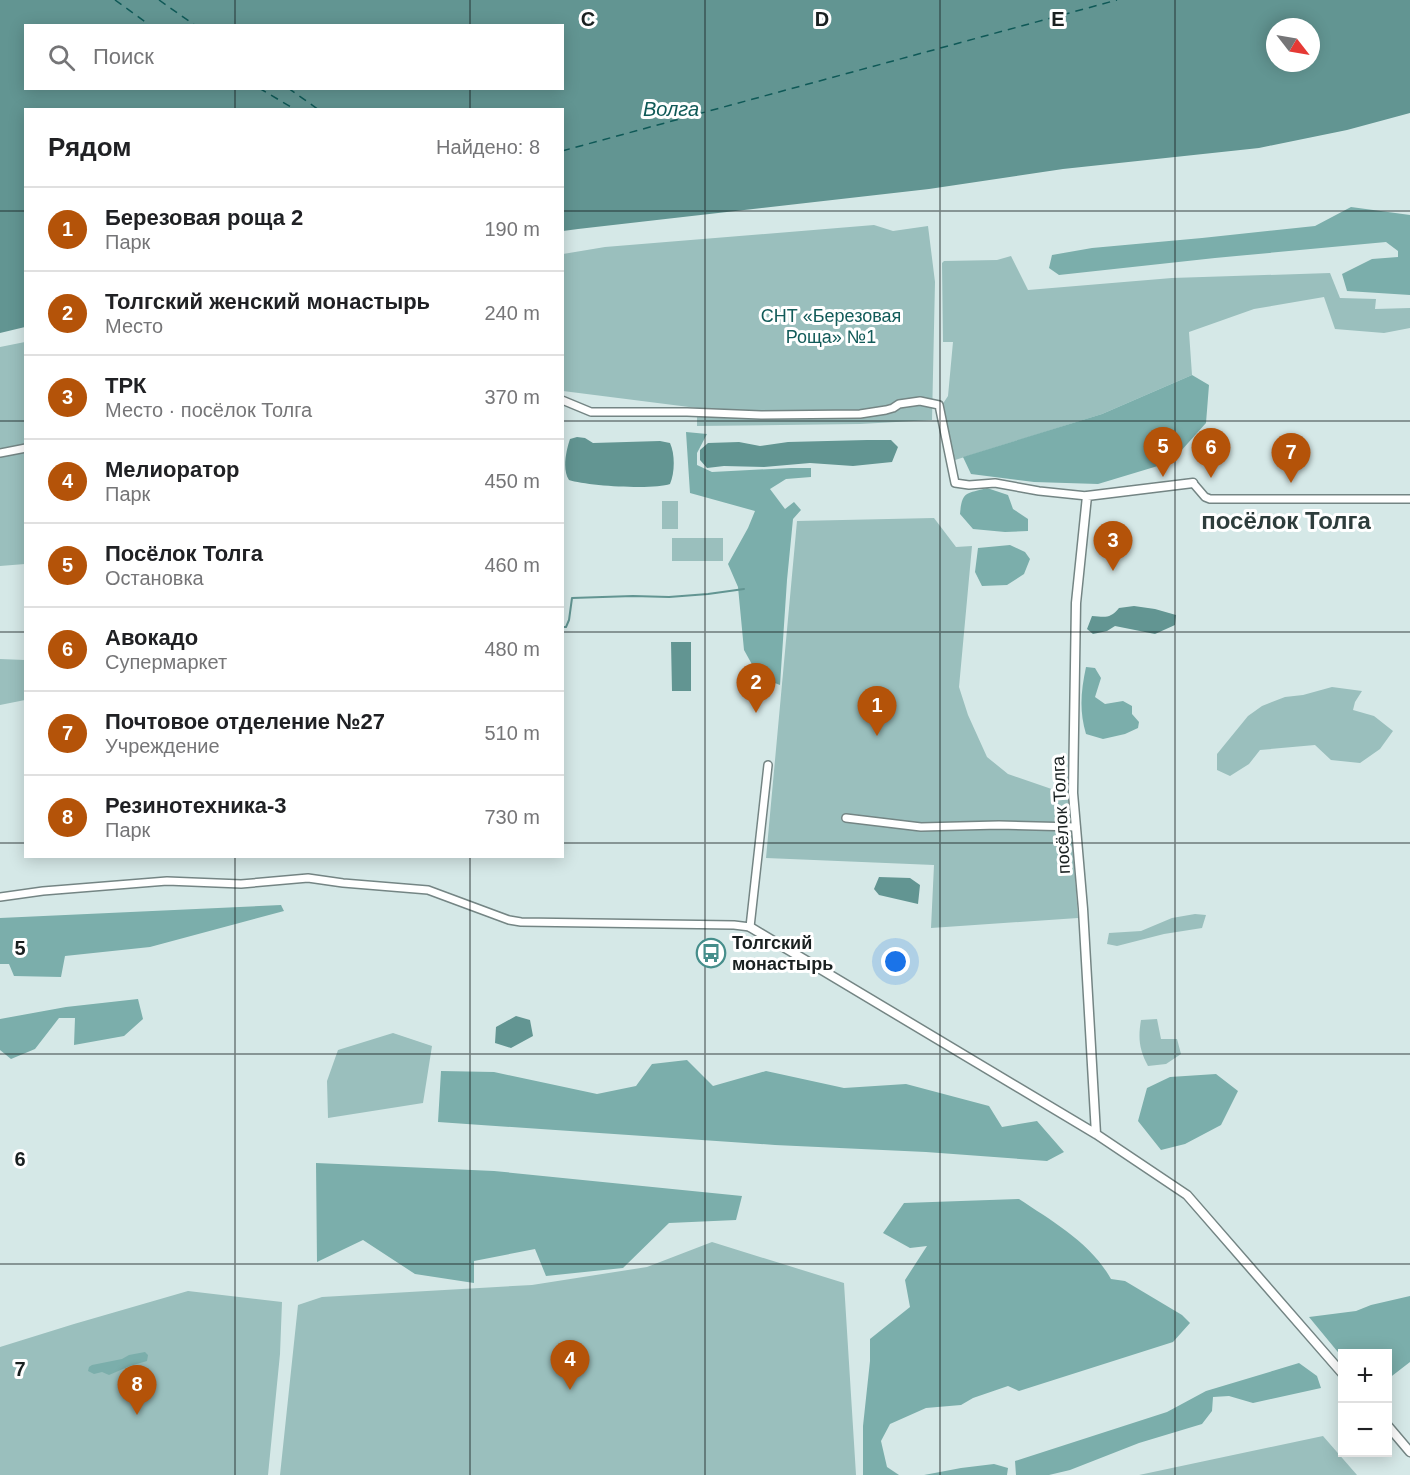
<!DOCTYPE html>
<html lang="ru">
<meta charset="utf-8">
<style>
:root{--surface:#fff;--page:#f6f6f6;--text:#202124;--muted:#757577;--line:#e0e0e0;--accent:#b45309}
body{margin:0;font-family:Helvetica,sans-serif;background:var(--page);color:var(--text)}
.controls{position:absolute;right:18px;bottom:18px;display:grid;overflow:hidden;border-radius:0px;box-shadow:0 3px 15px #0003}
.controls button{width:54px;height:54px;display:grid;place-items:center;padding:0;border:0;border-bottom:2px solid var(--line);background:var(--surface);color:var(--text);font:30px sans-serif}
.compass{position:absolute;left:1266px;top:18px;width:54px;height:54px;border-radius:50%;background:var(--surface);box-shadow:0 3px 15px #0003;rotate:121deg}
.you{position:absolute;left:896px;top:962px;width:21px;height:21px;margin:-15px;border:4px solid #fff;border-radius:50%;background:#1a73e8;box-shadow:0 0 0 9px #1a73e833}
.badge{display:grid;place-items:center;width:39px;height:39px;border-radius:50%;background:var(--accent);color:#fff;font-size:20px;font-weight:700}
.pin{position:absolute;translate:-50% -50px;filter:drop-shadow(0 2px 3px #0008)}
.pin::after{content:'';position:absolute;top:32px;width:21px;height:18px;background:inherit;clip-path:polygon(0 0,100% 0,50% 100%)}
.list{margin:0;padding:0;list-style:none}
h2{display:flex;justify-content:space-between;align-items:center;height:78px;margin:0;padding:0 24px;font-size:26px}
h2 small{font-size:20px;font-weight:400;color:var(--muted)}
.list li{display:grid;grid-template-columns:39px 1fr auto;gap:18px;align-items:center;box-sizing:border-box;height:84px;padding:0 24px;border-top:2px solid var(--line)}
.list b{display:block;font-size:22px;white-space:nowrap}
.list p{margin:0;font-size:20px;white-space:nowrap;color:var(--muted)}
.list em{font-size:20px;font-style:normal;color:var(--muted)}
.icon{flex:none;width:33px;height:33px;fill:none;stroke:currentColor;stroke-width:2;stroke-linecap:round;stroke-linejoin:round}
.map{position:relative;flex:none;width:1410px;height:1475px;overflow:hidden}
.search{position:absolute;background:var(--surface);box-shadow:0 3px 15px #0003;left:24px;top:24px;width:540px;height:66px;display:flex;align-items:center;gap:15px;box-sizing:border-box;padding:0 21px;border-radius:0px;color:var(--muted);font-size:22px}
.panel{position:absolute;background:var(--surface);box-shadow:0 3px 15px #0003;left:24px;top:108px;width:540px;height:750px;border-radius:0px}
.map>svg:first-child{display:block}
.green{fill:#9abfbd}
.forest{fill:#7baeab}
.water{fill:#629592;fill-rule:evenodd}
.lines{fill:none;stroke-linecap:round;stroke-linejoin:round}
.stream{stroke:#629592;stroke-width:2}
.ferry{stroke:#0f5957;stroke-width:1.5;stroke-dasharray:8 6;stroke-linecap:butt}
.minor-casing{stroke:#748584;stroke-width:10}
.tertiary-casing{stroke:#748584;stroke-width:11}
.minor{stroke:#fff;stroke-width:7}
.tertiary{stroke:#fff;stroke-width:8}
.grid{fill:none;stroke:#192020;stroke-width:1.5;stroke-opacity:0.55}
.labels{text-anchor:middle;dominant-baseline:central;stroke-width:6;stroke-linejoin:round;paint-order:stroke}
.park-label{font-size:18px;fill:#125b59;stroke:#fff}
.street-label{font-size:18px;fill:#192020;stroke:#fff}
.poi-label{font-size:18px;font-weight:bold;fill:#192020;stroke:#fff;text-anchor:start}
.water-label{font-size:20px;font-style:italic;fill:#0f5957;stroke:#fff}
.district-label{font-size:24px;font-weight:bold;fill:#2e3d3c;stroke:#fff}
.grid-label{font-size:20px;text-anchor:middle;font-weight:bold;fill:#192020;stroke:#fff;stroke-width:6;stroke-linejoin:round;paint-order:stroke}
</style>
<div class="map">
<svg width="1410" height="1475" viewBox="0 0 1410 1475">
<rect width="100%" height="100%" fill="#d5e8e7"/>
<path class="green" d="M 874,225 L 893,231 L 928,226 L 935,282 L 932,420 L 860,424 L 697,426 L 697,408 L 563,391 L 563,254 L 605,247 Z
M 1011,256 L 1028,290 L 1172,278 L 1330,273 L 1340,298 L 1376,299 L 1375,309 L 1410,308 L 1410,328 L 1384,333 L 1335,329 L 1324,297 L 1254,309 L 1189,332 L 1192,375 L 1102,414 L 955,460 L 942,405 L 948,396 L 953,342 L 943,342 L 942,263 L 944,261 L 997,260 Z
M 25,342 L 25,564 L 0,566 L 0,347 Z
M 662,501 L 678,501 L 678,529 L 662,529 Z
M 934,518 L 956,547 L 972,546 L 959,687 L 968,715 L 987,757 L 1008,774 L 1069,795 L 1078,918 L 931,928 L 934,865 L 766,858 L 797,521 Z
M 672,538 L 723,538 L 723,561 L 672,561 Z
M 0,659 L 25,660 L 25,700 L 0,705 Z
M 1332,687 L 1362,691 L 1355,702 L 1353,710 L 1374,716 L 1393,731 L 1380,749 L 1360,763 L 1331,760 L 1315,745 L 1260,750 L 1249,764 L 1230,776 L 1217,770 L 1217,754 L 1248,716 L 1262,706 L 1285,697 L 1303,695 Z
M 1195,914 L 1206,915 L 1202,928 L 1164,934 L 1117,946 L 1107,944 L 1109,933 L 1141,931 L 1172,918 Z
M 1157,1019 L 1161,1039 L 1177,1039 L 1181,1054 L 1166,1064 L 1148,1066 C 1139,1049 1138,1038 1141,1020 Z
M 393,1033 L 432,1046 L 423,1103 L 328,1118 L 327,1081 L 338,1050 Z
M 712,1242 L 844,1283 L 856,1475 L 280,1475 L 298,1305 L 322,1297 L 532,1285 L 647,1267 Z
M 188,1291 L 282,1302 L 280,1354 L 268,1475 L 0,1475 L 0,1347 L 74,1324 Z
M 1323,1436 L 1357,1475 L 1139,1475 Z"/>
<path class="forest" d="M 1351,207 L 1410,215 L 1410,295 L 1347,291 L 1342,274 L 1372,259 L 1398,257 L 1398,251 L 1386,242 L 1215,258 L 1059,275 L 1049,268 L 1052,255 L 1092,248 L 1202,238 L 1315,226 Z
M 1192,375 L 1209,385 L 1206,423 L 1171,462 L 1098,484 L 1034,482 L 971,474 L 963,457 L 1102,414 Z
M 686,432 L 707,434 L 697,453 L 697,465 L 712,472 L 791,468 L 811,468 L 811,477 L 786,479 L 770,489 L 785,509 L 794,502 L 801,510 L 793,519 L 787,580 L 780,685 L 759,677 L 744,650 L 738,587 L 728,564 L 748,528 L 755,511 L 690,493 Z
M 987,488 L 1008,495 L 1013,509 L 1028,519 L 1028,531 L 1005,532 L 973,529 L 960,514 C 962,491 966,494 987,488 Z
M 1010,545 L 1025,552 L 1030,559 L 1024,574 L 1007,585 L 982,586 L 975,572 L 978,548 Z
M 1086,667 L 1095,668 L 1101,678 L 1095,697 L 1105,704 L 1123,701 L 1132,706 L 1132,714 L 1139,722 L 1138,728 L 1125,734 L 1103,739 L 1086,734 C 1079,710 1081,691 1086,667 Z
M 281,905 L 284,911 L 150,947 L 65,956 L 61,977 L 14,976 L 9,964 L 0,964 L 0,918 Z
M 138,999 L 143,1019 L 124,1036 L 74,1045 L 75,1018 L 59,1018 L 35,1049 L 11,1059 L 0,1050 L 0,1019 L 66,1007 Z
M 687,1060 L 713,1086 L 766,1071 L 844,1088 L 906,1084 L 989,1106 L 1002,1127 L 1037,1121 L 1064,1152 L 1047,1161 L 926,1152 L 775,1145 L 438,1122 L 441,1071 L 494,1072 L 597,1094 L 636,1086 L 652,1064 Z
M 1216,1074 L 1238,1091 L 1221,1125 L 1185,1144 L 1161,1150 L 1138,1121 L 1147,1088 L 1170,1077 Z
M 316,1163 L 494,1171 L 742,1196 L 736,1220 L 669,1223 L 623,1268 L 546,1276 L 535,1249 L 474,1261 L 474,1283 L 415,1274 L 363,1240 L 317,1262 Z
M 1019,1199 C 1052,1221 1091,1243 1111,1279 L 1125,1281 L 1182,1315 L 1190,1323 L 1173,1342 L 1019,1391 L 1008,1386 L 973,1398 L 961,1405 L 926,1408 L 890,1424 L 881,1441 L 887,1467 L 899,1475 L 863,1475 L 863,1426 L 870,1361 L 870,1339 L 910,1307 L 905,1280 L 927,1246 L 910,1248 L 883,1233 L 904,1203 Z
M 1410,1296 L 1410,1362 L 1388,1379 L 1388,1354 L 1342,1354 L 1342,1357 L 1309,1317 L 1356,1311 L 1371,1305 Z
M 145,1352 L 148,1355 L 147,1361 L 130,1366 L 109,1375 L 102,1372 L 94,1374 L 88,1371 L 89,1367 L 92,1365 L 122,1359 L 129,1355 Z
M 1299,1363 L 1317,1376 L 1321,1388 L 1253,1403 L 1229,1396 L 1213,1397 L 1212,1411 L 1202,1424 L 1139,1443 L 1070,1470 L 1049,1475 L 1016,1475 L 1015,1461 L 1167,1412 L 1206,1391 Z
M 994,1464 L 1008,1468 L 1007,1475 L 924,1475 L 961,1468 Z"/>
<path class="water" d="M 0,0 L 1410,0 L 1410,113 L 1347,130 L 1259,148 L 1063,169 L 929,189 L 578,229 L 563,231 L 562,110 L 26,110 L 25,327 L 0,333 ZM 26,26 L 562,26 L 562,88 L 26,88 ZM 1275,27 L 1311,27 L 1311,63 L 1275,63 Z
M 577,437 L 585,438 L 593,443 L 660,441 L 670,443 C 675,454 675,472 670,484 C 654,490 587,486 569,480 C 562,470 566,451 570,439 Z
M 867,440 L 891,440 L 898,447 L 892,462 L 853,466 L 810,463 L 764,467 L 724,466 L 707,468 L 700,460 L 700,450 L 708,443 L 739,442 L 760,446 L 788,442 Z
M 1134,606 L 1155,609 L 1176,615 L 1175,625 L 1155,634 L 1115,626 L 1107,631 L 1093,634 L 1087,629 L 1092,616 C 1105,617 1110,619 1119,608 Z
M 671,642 L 691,642 L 691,691 L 672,691 Z
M 879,877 L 910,878 L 920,885 L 918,904 L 879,895 L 874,889 Z
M 516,1016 L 530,1020 L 533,1036 L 511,1048 L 495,1043 L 496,1027 Z"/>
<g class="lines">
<path class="stream" d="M 562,627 L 566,627 L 569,620 L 572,598 L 633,596 L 669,597 L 708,594 L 744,589"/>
<path class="ferry" d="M 115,0 L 151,26
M 159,0 L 196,26
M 259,88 L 296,110
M 288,88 L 319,110
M 562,151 L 1117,0"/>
<g class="minor-casing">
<path id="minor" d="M 562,400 L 591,412 L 687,412 L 761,415 L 860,414 L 886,410 L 893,408 L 899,404 L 920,401 L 939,405 L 955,483 L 969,485 L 995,483 L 1039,491 L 1087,496
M 0,453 L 26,448
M 1193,483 L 1205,497 L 1210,499 L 1410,499
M 846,818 L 921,827 L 999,825 L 1076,827
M 0,897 L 43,891 L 167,881 L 241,884 L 308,878 L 343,883 L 428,890 L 509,920 L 521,922 L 734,925 L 750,927 L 768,765"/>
</g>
<g class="tertiary-casing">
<path id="tertiary" d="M 750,927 L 1096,1134 L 1187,1195 L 1342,1373
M 1096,1134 L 1083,909 L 1073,793 L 1076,603 L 1087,496 L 1193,483
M 1388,1426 L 1410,1452"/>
</g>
<use href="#minor" class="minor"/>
<use href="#tertiary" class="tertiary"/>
</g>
<path class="grid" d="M 235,0 L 235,26M 470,0 L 470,26M 705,0 L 705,1475M 940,0 L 940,1475M 1175,0 L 1175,1475M 235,88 L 235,110M 470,88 L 470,110M 0,211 L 26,211M 562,211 L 1410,211M 0,421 L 26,421M 562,421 L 1410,421M 0,632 L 26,632M 562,632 L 1410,632M 0,843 L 26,843M 562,843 L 1410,843M 235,856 L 235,1475M 470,856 L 470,1475M 0,1054 L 1410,1054M 0,1264 L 1410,1264"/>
<defs>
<g id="bus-ring" transform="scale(1.5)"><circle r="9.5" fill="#fff" stroke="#468e8b" stroke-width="1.5"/><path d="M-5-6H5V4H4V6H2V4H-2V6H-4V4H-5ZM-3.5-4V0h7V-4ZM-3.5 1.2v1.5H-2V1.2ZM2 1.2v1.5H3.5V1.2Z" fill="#468e8b"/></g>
</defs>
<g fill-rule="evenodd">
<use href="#bus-ring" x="711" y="953"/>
</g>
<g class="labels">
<g class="park-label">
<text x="831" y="316">СНТ «Березовая<tspan x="831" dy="21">Роща» №1</tspan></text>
</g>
<g class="street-label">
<text transform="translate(1061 815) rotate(-93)">посёлок Толга</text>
</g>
<g class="poi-label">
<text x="732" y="943">Толгский<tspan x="732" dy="21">монастырь</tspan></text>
</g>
<g class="water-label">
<text x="671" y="109">Волга</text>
</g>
<g class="district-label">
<text x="1286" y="520">посёлок Толга</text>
</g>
</g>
<g class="grid-label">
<text x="588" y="26">C</text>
<text x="822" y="26">D</text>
<text x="1058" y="26">E</text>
<text x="20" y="955">5</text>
<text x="20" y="1166">6</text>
<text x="20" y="1376">7</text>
</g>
</svg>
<div class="controls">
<button>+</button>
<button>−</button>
</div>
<svg class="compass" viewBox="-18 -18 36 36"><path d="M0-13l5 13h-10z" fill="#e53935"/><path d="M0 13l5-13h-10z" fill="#757577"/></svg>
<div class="you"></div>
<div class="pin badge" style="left:877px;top:736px">1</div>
<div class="pin badge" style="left:756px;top:713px">2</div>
<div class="pin badge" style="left:1113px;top:571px">3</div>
<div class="pin badge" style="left:570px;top:1390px">4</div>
<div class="pin badge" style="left:1163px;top:477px">5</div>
<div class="pin badge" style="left:1211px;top:478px">6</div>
<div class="pin badge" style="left:1291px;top:483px">7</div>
<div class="pin badge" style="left:137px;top:1415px">8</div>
<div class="search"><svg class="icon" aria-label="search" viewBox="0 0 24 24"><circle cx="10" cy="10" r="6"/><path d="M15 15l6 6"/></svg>Поиск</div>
<section class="panel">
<h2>Рядом<small>Найдено: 8</small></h2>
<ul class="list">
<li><span class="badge">1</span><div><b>Березовая роща 2</b><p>Парк</p></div><em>190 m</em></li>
<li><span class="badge">2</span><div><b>Толгский женский монастырь</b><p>Место</p></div><em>240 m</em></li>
<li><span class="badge">3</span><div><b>ТРК</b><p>Место · посёлок Толга</p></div><em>370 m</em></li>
<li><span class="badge">4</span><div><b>Мелиоратор</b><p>Парк</p></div><em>450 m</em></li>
<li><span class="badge">5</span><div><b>Посёлок Толга</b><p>Остановка</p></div><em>460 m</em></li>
<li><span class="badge">6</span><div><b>Авокадо</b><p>Супермаркет</p></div><em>480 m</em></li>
<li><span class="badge">7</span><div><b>Почтовое отделение №27</b><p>Учреждение</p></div><em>510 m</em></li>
<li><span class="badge">8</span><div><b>Резинотехника-3</b><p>Парк</p></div><em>730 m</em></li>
</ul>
</section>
</div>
